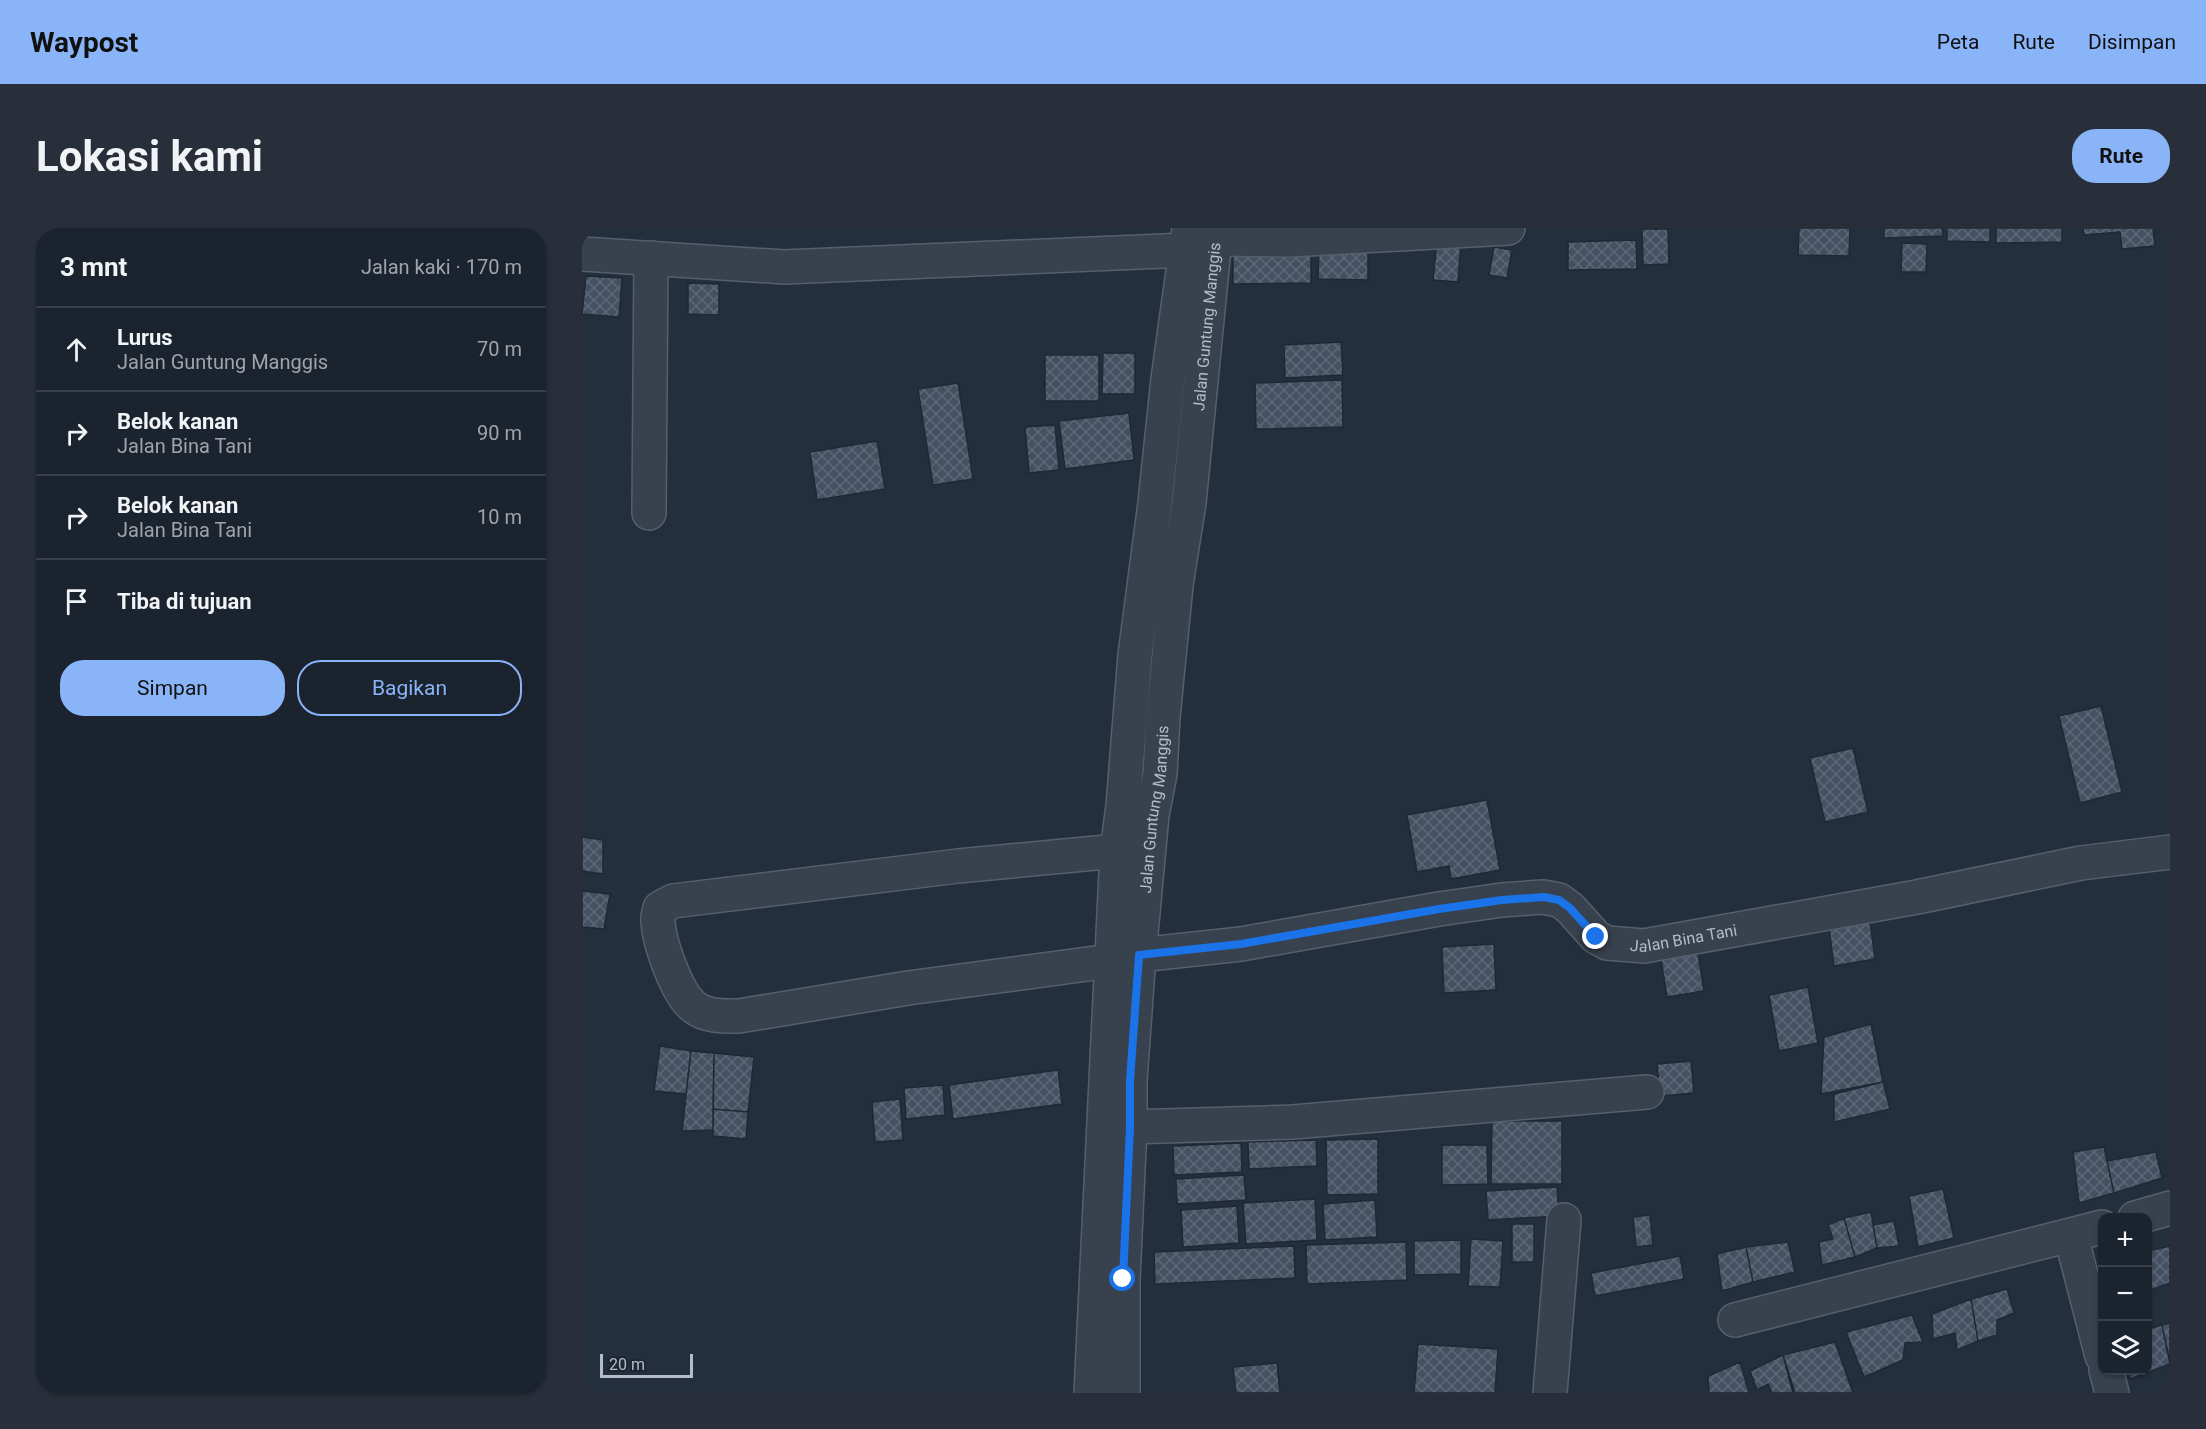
<!DOCTYPE html>
<html lang="id">
<meta charset="utf-8">
<style>
:root{--surface:#1b232e;--page:#282f3a;--text:#f1f3f6;--muted:#a0a4aa;--line:#39404a;--accent:#8ab4f8}
body{margin:0;font-family:Roboto,sans-serif;background:var(--page);color:var(--text)}
.controls{position:absolute;right:18px;bottom:18px;display:grid;overflow:hidden;border-radius:12px;box-shadow:0 2px 4px #0004}
.controls button{width:54px;height:54px;display:grid;place-items:center;padding:0;border:0;border-bottom:2px solid var(--line);background:var(--surface);color:var(--text);font:30px sans-serif}
.scale{position:absolute;left:18px;bottom:15px;width:93px;box-sizing:border-box;padding-left:6px;border:3px solid #b4bcc9;border-top:0;font-size:16px;line-height:21px;white-space:nowrap;color:#b4bcc9;-webkit-text-stroke:4px #1d2633;paint-order:stroke}
.stop{position:absolute;width:18px;height:18px;margin:-14px;border:4px solid #1a73e8;border-radius:50%;background:#fff}
.stop.end{background:#1a73e8;border-color:#fff;box-shadow:0 2px 6px #0008}
.list{margin:0;padding:0;list-style:none}
h2{display:flex;justify-content:space-between;align-items:center;height:78px;margin:0;padding:0 24px;font-size:26px}
h2 small{font-size:20px;font-weight:400;color:var(--muted)}
.list li{display:grid;grid-template-columns:39px 1fr auto;gap:18px;align-items:center;box-sizing:border-box;height:84px;padding:0 24px;border-top:2px solid var(--line)}
.list b{display:block;font-size:22px;white-space:nowrap}
.list p{margin:0;font-size:20px;white-space:nowrap;color:var(--muted)}
.list em{font-size:20px;font-style:normal;color:var(--muted)}
.actions{display:flex;gap:12px;padding:18px 24px}
.actions a{flex:1;padding:14px 0;border:2px solid var(--accent);border-radius:24px;text-align:center;font-size:21px;color:var(--accent)}
.actions .main{background:var(--accent);color:#111}
.icon{flex:none;width:33px;height:33px;fill:none;stroke:currentColor;stroke-width:2;stroke-linecap:round;stroke-linejoin:round}
.map{position:relative;flex:none;width:1588px;height:1165px;overflow:hidden;border-radius:24px}
header{display:flex;align-items:center;gap:36px;box-sizing:border-box;height:84px;padding:0 30px;background:var(--accent);color:#111}
header strong{font-size:28px}
nav{display:flex;gap:33px;margin-inline-start:auto;font-size:21px}
.intro{display:flex;align-items:center;justify-content:space-between;box-sizing:border-box;height:144px;padding:0 36px}
h1{margin:0;font-size:42px}
.button{padding:15px 27px;border-radius:24px;background:var(--accent);color:#111;font-size:21px;font-weight:700}
main{display:flex;gap:36px;padding:0 36px}
aside{flex:1;background:var(--surface);border-radius:24px;box-shadow:0 2px 4px #0004}
.map>svg:first-child{display:block}
.building{fill:url(#building-cross-hatch);stroke:#1f2835;stroke-width:1.5}
.lines{fill:none;stroke-linecap:round;stroke-linejoin:round}
.minor-casing{stroke:#565f6c;stroke-width:36}
.minor{stroke:#38414e;stroke-width:33}
.route{stroke:#1a73e8;stroke-width:8}
.labels{text-anchor:middle;dominant-baseline:central;stroke-width:5;stroke-linejoin:round;paint-order:stroke}
.street-label{font-size:16px;fill:#b4bcc9;stroke:#1d2633}
</style>
<header>
<strong>Waypost</strong>
<nav><a>Peta</a><a>Rute</a><a>Disimpan</a></nav>
</header>
<div class="intro"><h1>Lokasi kami</h1><a class="button">Rute</a></div>
<main>
<aside>
<h2>3 mnt<small>Jalan kaki · 170 m</small></h2>
<ul class="list">
<li><svg class="icon" aria-label="ahead" viewBox="0 0 24 24"><path d="M12 20V5M6 11l6-6 6 6"/></svg><div><b>Lurus</b><p>Jalan Guntung Manggis</p></div><em>70 m</em></li>
<li><svg class="icon" aria-label="right" viewBox="0 0 24 24"><path d="M7 20v-9h11M14 6l5 5-5 5"/></svg><div><b>Belok kanan</b><p>Jalan Bina Tani</p></div><em>90 m</em></li>
<li><svg class="icon" aria-label="right" viewBox="0 0 24 24"><path d="M7 20v-9h11M14 6l5 5-5 5"/></svg><div><b>Belok kanan</b><p>Jalan Bina Tani</p></div><em>10 m</em></li>
<li><svg class="icon" aria-label="arrive" viewBox="0 0 24 24"><path d="M6 21V4h12l-3 4 3 4H6"/></svg><div><b>Tiba di tujuan</b></div></li>
</ul>
<div class="actions"><a class="main">Simpan</a><a>Bagikan</a></div>
</aside>
<div class="map">
<svg width="1588" height="1165" viewBox="0 0 1588 1165">
<defs>
<pattern id="building-cross-hatch" width="8" height="8" patternUnits="userSpaceOnUse" patternTransform="scale(1.5)"><rect width="8" height="8" fill="#455162"/><path d="M0 0l8 8M0 8l8-8" fill="none" stroke="#5d6877"/></pattern>
</defs>
<rect width="100%" height="100%" fill="#242f3e"/>
<path class="building" d="M 1217,0 L 1268,0 L 1267,28 L 1216,27 Z
M 1302,0 L 1360,0 L 1361,8 L 1302,10 Z
M 1365,0 L 1408,0 L 1408,14 L 1365,13 Z
M 1414,0 L 1480,0 L 1480,14 L 1414,15 Z
M 1501,0 L 1571,0 L 1573,18 L 1540,21 L 1538,4 L 1502,7 Z
M 1060,1 L 1086,1 L 1087,36 L 1061,37 Z
M 855,12 L 879,14 L 876,54 L 851,52 Z
M 1054,12 L 1055,41 L 986,42 L 986,14 Z
M 1320,15 L 1345,16 L 1344,44 L 1319,44 Z
M 786,17 L 786,52 L 736,51 L 737,18 Z
M 912,19 L 930,22 L 925,50 L 907,47 Z
M 729,22 L 729,55 L 651,56 L 651,23 Z
M 4,48 L 40,50 L 37,89 L 0,86 Z
M 106,55 L 137,56 L 137,87 L 106,86 Z
M 759,114 L 761,147 L 703,150 L 702,117 Z
M 521,125 L 553,125 L 553,166 L 520,166 Z
M 463,127 L 517,127 L 517,173 L 463,173 Z
M 760,152 L 761,199 L 674,201 L 673,155 Z
M 376,155 L 391,251 L 351,257 L 336,161 Z
M 547,185 L 552,232 L 483,241 L 477,193 Z
M 473,197 L 477,242 L 447,245 L 443,199 Z
M 295,213 L 303,261 L 235,272 L 228,224 Z
M 1519,478 L 1540,564 L 1498,575 L 1477,488 Z
M 1271,520 L 1286,584 L 1243,594 L 1228,530 Z
M 905,572 L 918,642 L 869,651 L 867,638 L 835,644 L 825,587 Z
M 0,609 L 21,612 L 21,646 L 0,643 Z
M 0,663 L 28,666 L 22,701 L 0,699 Z
M 1287,686 L 1293,731 L 1252,738 L 1246,692 Z
M 912,716 L 914,762 L 862,765 L 860,719 Z
M 1115,719 L 1122,763 L 1085,769 L 1078,725 Z
M 1226,759 L 1236,815 L 1197,823 L 1187,767 Z
M 1289,796 L 1301,854 L 1239,866 L 1242,809 Z
M 78,818 L 109,823 L 104,866 L 72,863 Z
M 109,823 L 132,825 L 131,902 L 100,903 Z
M 132,825 L 172,829 L 166,884 L 131,881 Z
M 1109,833 L 1112,865 L 1078,868 L 1075,836 Z
M 476,842 L 480,876 L 371,891 L 367,857 Z
M 1301,854 L 1308,881 L 1252,894 L 1252,866 Z
M 361,857 L 363,887 L 324,891 L 322,860 Z
M 318,871 L 321,912 L 293,914 L 290,874 Z
M 131,881 L 166,884 L 164,911 L 131,908 Z
M 910,893 L 980,893 L 980,956 L 909,956 Z
M 796,911 L 796,966 L 745,967 L 744,912 Z
M 734,912 L 735,938 L 667,941 L 666,914 Z
M 659,915 L 660,944 L 592,947 L 591,918 Z
M 860,917 L 905,917 L 906,956 L 860,957 Z
M 1522,919 L 1532,965 L 1497,975 L 1491,924 Z
M 1574,924 L 1580,950 L 1532,965 L 1525,933 Z
M 662,947 L 664,972 L 595,976 L 594,951 Z
M 975,959 L 977,988 L 906,992 L 904,963 Z
M 1361,961 L 1372,1010 L 1336,1019 L 1327,968 Z
M 733,971 L 735,1012 L 664,1016 L 661,975 Z
M 793,972 L 795,1009 L 743,1012 L 741,976 Z
M 655,978 L 657,1015 L 601,1019 L 599,982 Z
M 1289,984 L 1295,1020 L 1273,1029 L 1262,990 Z
M 1068,987 L 1071,1017 L 1054,1019 L 1051,989 Z
M 1262,990 L 1273,1029 L 1240,1037 L 1237,1014 L 1251,1011 L 1246,997 Z
M 1312,993 L 1317,1018 L 1295,1020 L 1291,997 Z
M 930,996 L 952,996 L 952,1034 L 930,1034 Z
M 889,1011 L 921,1013 L 918,1059 L 886,1058 Z
M 879,1012 L 879,1046 L 832,1047 L 832,1013 Z
M 824,1014 L 825,1052 L 725,1056 L 724,1017 Z
M 1206,1014 L 1213,1044 L 1171,1054 L 1164,1019 Z
M 712,1018 L 713,1050 L 573,1056 L 572,1024 Z
M 1588,1018 L 1588,1055 L 1566,1063 L 1566,1023 Z
M 1164,1019 L 1171,1054 L 1140,1063 L 1135,1026 Z
M 1098,1028 L 1102,1051 L 1013,1068 L 1009,1045 Z
M 1425,1061 L 1432,1085 L 1415,1092 L 1415,1107 L 1396,1113 L 1389,1071 Z
M 1389,1071 L 1396,1113 L 1375,1122 L 1373,1105 L 1351,1111 L 1350,1086 Z
M 1330,1087 L 1341,1114 L 1323,1115 L 1321,1132 L 1282,1149 L 1264,1104 Z
M 1588,1095 L 1588,1134 L 1580,1097 Z
M 1580,1097 L 1588,1136 L 1548,1151 L 1547,1142 L 1566,1142 L 1566,1101 Z
M 1253,1114 L 1271,1165 L 1213,1165 L 1201,1127 Z
M 836,1116 L 916,1121 L 913,1165 L 832,1165 Z
M 1201,1127 L 1211,1165 L 1190,1165 L 1186,1156 L 1175,1162 L 1168,1143 Z
M 1158,1134 L 1167,1165 L 1127,1165 L 1126,1148 Z
M 695,1135 L 698,1165 L 654,1165 L 651,1139 Z"/>
<g class="lines">
<g class="minor-casing">
<g id="minor">
<path d="M 633,11 L 707,12 L 926,0"/>
<path d="M 0,26 L 202,39 L 605,22"/>
<path d="M 67,285 L 69,30"/>
<path id="s1" d="M 557,727 L 659,716 L 857,681 L 920,672 L 961,669 L 977,672 L 988,680 L 1014,709 L 1025,715 L 1062,718 L 1335,669 L 1499,635 L 1588,624"/>
<path d="M 528,733 L 326,760 L 157,788 C 142,788 125,789 112,779 C 95,766 77,715 76,693 C 75,689 77,684 78,680 L 91,673 L 376,638 L 535,623"/>
<path d="M 548,899 L 711,894 L 1065,864"/>
<path d="M 1553,990 L 1588,980"/>
<path d="M 1489,1008 L 1520,1128"/>
<path d="M 1153,1092 L 1520,999"/>
<path d="M 1524,1142 L 1530,1165"/>
<path d="M 509,1165 L 535,623 L 541,578 L 553,427 L 573,275 L 586,151 L 607,0"/>
<path id="s2" d="M 541,1165 L 541,1051 L 548,899 L 548,853 L 557,727 L 570,587 L 578,546 L 581,489 L 594,357 L 607,275 L 634,0"/>
<path d="M 968,1165 L 982,992"/>
</g>
</g>
<use href="#minor" class="minor"/>
</g>
<g class="lines">
<path class="route" d="M 541,1051 L 548,899 L 548,853 L 557,727 L 659,716 L 857,681 L 920,672 L 962,669 L 977,672 L 988,680 L 1014,709"/>
</g>
<g class="labels">
<g class="street-label">
<text stroke="none"><textPath href="#s2" startOffset="1071">Jalan Guntung Manggis</textPath></text>
<text stroke="none"><textPath href="#s2" startOffset="585">Jalan Guntung Manggis</textPath></text>
<text stroke="none"><textPath href="#s1" startOffset="567">Jalan Bina Tani</textPath></text>
</g>
</g>
</svg>
<div class="controls">
<button>+</button>
<button>−</button>
<button><svg class="icon" aria-label="layers" viewBox="0 0 24 24"><path d="M12 4l9 5-9 5-9-5zM3 14l9 5 9-5"/></svg></button>
</div>
<div class="scale">20 m</div>
<div class="stop" style="left:541px;top:1051px"></div>
<div class="stop end" style="left:1014px;top:709px"></div>
</div>
</main>
